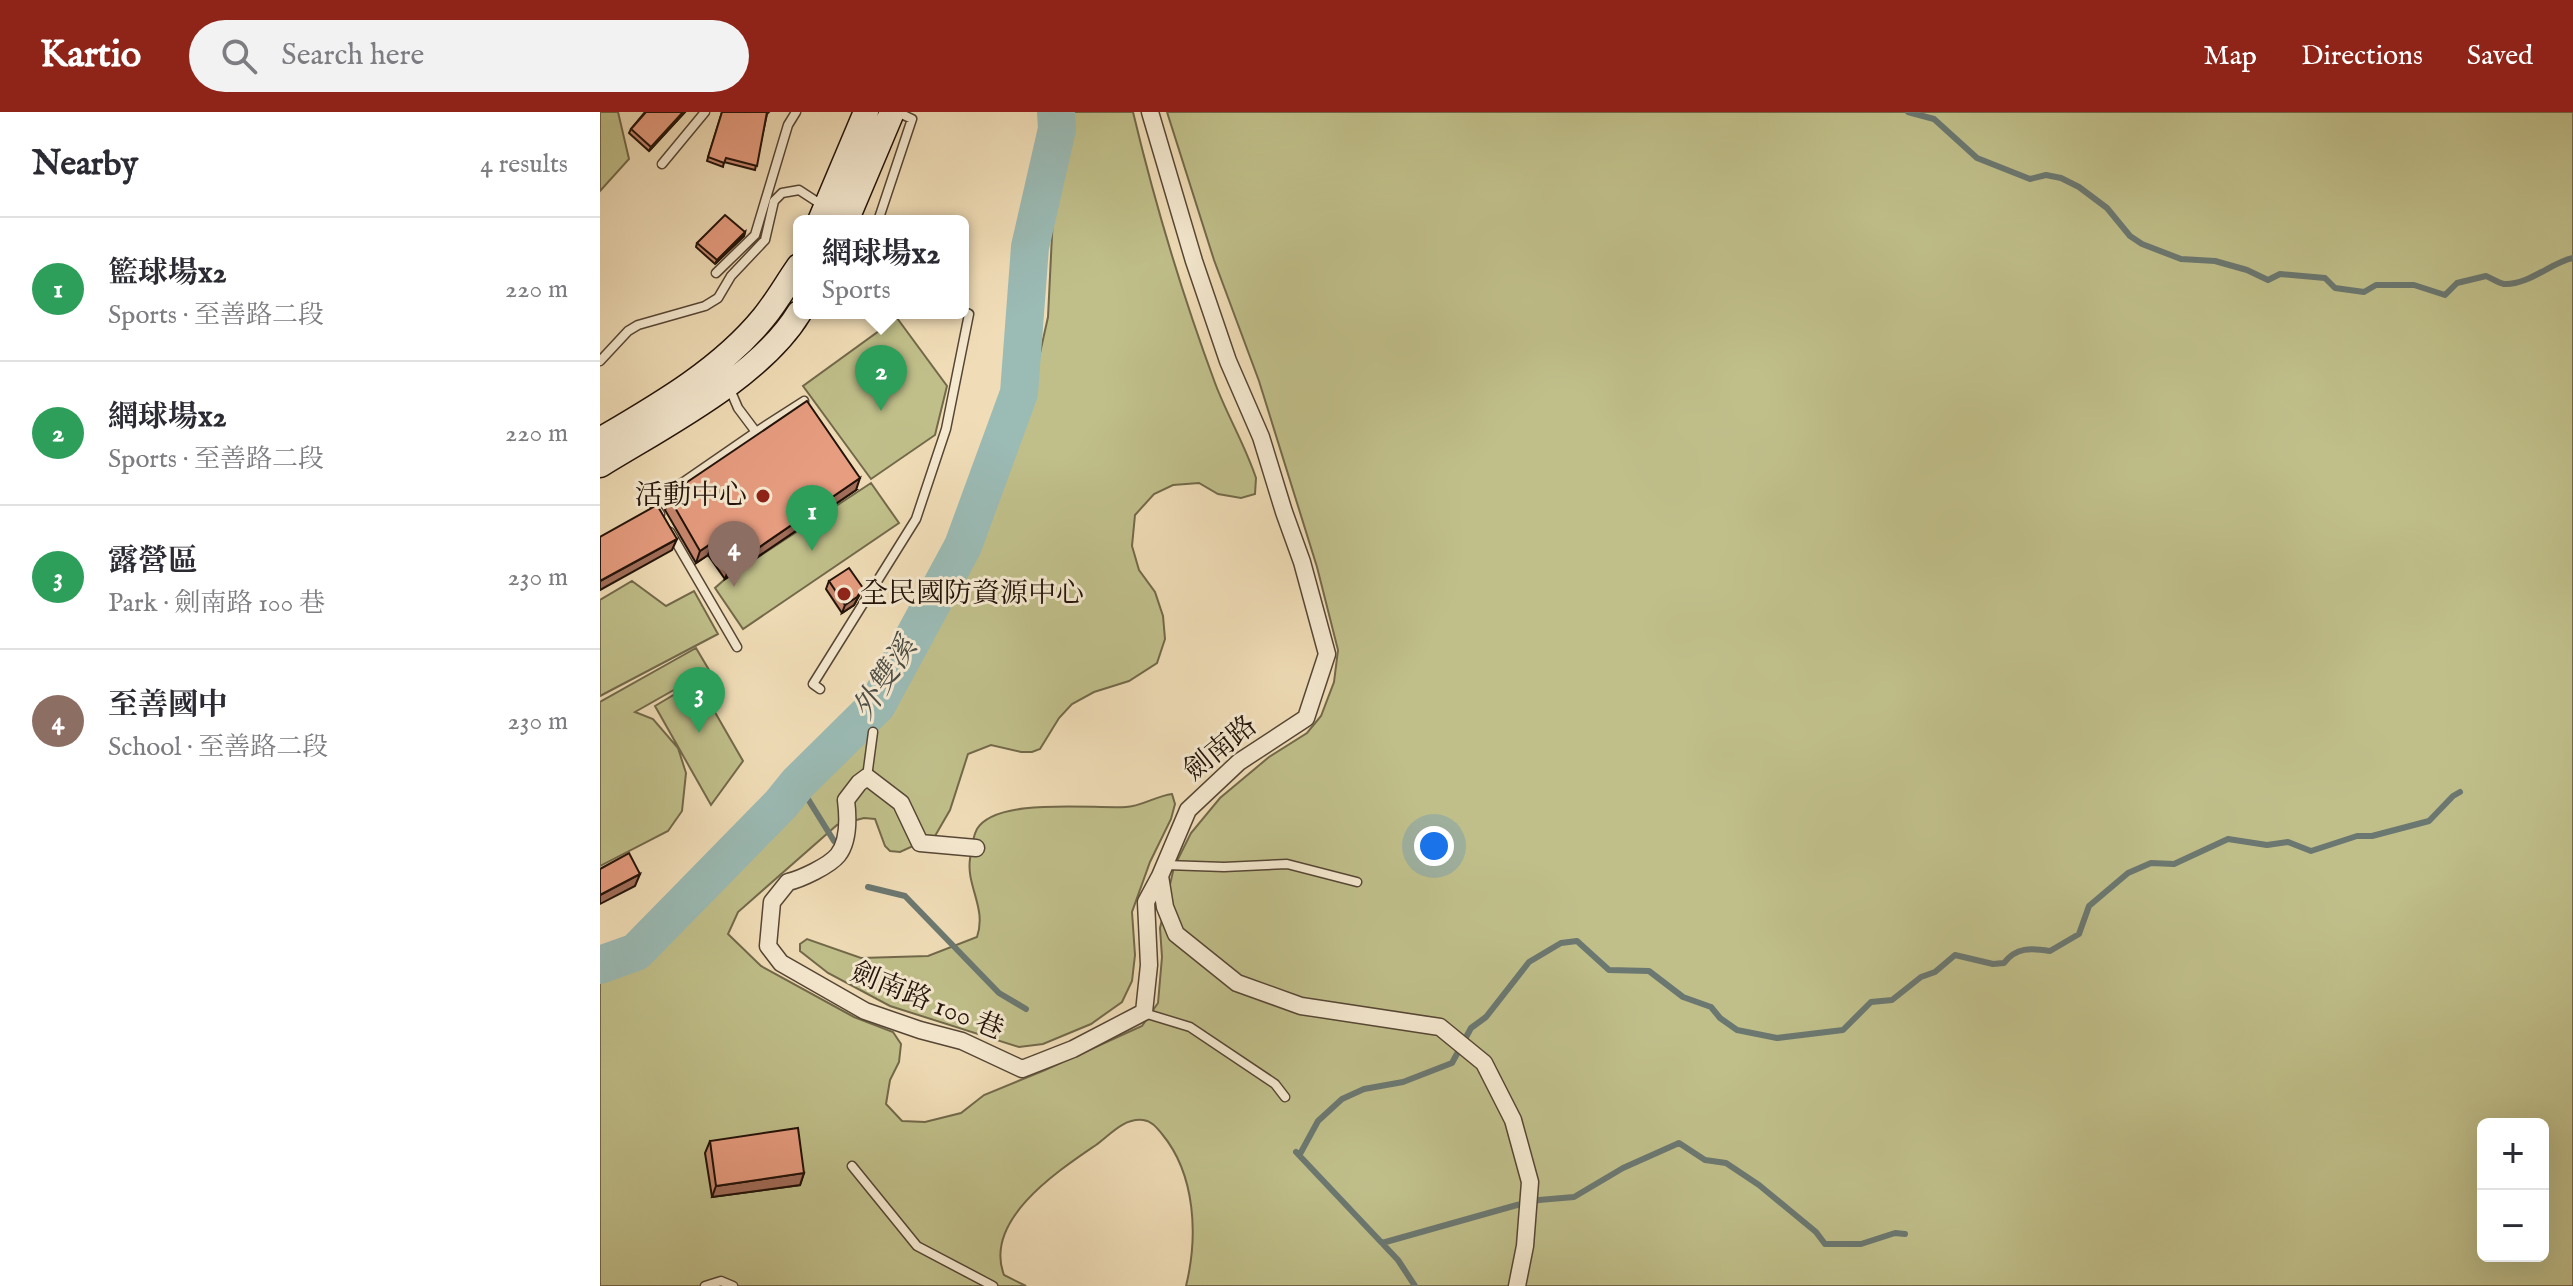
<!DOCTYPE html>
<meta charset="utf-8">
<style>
:root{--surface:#fff;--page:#f2f2f3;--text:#2b2b33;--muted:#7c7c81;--line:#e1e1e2;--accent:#8f2418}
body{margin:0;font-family:"IM FELL English","Noto Serif TC",serif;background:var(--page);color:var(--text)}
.controls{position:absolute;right:24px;bottom:24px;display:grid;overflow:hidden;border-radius:12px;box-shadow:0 8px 32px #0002}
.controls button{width:72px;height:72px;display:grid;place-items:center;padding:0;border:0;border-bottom:2px solid var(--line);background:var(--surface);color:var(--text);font:40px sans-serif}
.you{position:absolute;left:834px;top:734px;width:28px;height:28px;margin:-20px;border:6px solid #fff;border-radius:50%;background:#1a73e8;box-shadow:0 0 0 12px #1a73e833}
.badge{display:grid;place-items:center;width:52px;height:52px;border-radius:50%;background:var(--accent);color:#fff;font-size:26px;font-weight:700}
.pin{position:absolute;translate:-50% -66px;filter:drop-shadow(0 2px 4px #0008)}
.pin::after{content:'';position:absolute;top:42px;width:28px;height:24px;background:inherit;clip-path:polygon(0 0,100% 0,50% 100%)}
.popup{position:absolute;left:193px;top:103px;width:176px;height:104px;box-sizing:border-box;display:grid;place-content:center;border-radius:12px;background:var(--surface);filter:drop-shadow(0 2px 6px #0005);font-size:26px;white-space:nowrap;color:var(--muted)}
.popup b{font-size:30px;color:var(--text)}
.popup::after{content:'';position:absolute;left:50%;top:100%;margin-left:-16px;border:16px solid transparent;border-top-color:var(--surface)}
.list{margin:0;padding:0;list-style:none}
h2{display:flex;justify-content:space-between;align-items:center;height:104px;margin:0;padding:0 32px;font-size:34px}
h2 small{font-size:26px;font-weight:400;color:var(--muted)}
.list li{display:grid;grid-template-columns:52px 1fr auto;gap:24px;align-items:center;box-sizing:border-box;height:144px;padding:0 32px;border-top:2px solid var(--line)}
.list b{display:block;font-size:30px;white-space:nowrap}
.list p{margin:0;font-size:26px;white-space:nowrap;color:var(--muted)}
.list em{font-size:26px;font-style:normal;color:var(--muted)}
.icon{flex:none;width:44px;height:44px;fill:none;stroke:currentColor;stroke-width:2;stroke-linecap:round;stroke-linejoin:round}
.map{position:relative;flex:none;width:1973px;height:1174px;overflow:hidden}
header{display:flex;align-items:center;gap:48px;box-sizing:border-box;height:112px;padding:0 40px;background:var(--accent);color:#fff}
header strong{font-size:38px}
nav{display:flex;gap:44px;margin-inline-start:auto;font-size:28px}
.search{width:560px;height:72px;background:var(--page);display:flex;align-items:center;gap:20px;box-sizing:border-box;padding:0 28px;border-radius:44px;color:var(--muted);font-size:30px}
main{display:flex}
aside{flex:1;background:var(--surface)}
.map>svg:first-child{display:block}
.green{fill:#c0bf8a;stroke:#72694a;stroke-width:2;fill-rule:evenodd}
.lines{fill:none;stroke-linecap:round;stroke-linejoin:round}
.stream{stroke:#6b7871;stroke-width:6}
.river{stroke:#9bbbb5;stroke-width:38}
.lane-casing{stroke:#564635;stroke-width:11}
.street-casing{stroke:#564635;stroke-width:19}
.secondary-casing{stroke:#23130a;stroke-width:27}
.lane{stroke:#f5e9d0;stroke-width:8}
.street{stroke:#f5e9d0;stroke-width:16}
.secondary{stroke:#f5e9d0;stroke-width:24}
.wall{fill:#c7876e;stroke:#23130a;stroke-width:2}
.shaded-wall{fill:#a26e5a;stroke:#23130a;stroke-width:2}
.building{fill:#e79d80;stroke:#23130a;stroke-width:2}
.poi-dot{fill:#8f2418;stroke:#f5e9d0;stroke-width:3}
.labels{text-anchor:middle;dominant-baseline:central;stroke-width:6;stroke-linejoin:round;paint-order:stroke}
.poi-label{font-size:28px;fill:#23130a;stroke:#f5e9d0;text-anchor:end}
.street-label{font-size:28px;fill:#23130a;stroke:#f5e9d0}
.water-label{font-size:30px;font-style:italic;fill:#4d4e46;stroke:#f5e9d0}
</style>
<header>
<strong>Kartio</strong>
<div class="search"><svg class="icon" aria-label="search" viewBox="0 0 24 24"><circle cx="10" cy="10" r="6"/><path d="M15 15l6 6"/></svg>Search here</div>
<nav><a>Map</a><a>Directions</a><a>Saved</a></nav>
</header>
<main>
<aside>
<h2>Nearby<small>4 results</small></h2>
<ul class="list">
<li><span class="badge" style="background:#2e9e5b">1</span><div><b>籃球場x2</b><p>Sports · 至善路二段</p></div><em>220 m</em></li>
<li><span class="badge" style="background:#2e9e5b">2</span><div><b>網球場x2</b><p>Sports · 至善路二段</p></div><em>220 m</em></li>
<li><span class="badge" style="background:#2e9e5b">3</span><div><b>露營區</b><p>Park · 劍南路 100 巷</p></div><em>230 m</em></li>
<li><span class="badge" style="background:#8d6e63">4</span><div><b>至善國中</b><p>School · 至善路二段</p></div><em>230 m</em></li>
</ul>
</aside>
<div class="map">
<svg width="1973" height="1174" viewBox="0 0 1973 1174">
<rect width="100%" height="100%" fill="#f0ddb7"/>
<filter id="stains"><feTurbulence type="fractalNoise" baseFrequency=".0025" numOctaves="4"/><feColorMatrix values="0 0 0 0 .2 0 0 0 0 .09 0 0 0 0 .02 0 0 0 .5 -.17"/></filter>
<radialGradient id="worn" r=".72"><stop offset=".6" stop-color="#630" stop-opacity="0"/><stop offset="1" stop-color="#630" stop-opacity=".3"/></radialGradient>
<path class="green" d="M 0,0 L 18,0 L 29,47 L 0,79 Z
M 465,0 L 533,0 C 555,92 582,182 615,271 C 627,303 645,333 656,366 L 655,382 L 641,386 L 618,382 L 599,371 L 573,373 L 554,382 L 535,403 L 532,434 L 539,458 L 555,480 L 563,504 L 565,527 L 557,551 L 529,569 L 494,580 L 472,592 L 459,606 L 440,637 L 432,640 L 421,640 L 391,633 L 368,642 L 350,698 L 335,724 L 300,740 L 290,739 L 285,734 L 275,707 L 264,706 L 237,713 L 138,800 L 128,822 L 161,854 L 254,905 L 293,920 L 301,932 L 299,950 L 290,968 L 286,992 L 302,1009 L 325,1010 L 361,1001 L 384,983 L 445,958 L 542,914 L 558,891 L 562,845 L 560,816 L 574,755 L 591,721 L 620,686 L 669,645 L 707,621 L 721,604 L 734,570 L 738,538 L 717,455 L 659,269 L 614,148 L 567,0 L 1973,0 L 1973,1174 L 586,1174 C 598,1125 596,1063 562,1022 C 557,1016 552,1009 543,1008 C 523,1006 510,1023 496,1033 C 458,1059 383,1108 404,1163 L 426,1174 L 0,1174 L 0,861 L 25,855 L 59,835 L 92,804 L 119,771 L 282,600 L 322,539 L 371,449 L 430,286 L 448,205 L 453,103 L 465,42 ZM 1883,1012 L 1943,1012 L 1943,1144 L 1883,1144 Z
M 297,206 L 347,274 L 335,323 L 271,367 L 203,274 Z
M 271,371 L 299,411 L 143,517 L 115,476 L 125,467 Z
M 32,469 L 66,494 L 94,479 L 118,522 L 0,584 L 0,488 Z
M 96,536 L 109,558 L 35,600 L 53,607 L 78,636 L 86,661 L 82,699 L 68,719 L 0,754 L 0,590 Z
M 97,569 L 143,649 L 111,693 L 55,594 Z
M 572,682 L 575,692 L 571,707 L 550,750 L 532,800 L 535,843 L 532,869 L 522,890 L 491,912 L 443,932 L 419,935 L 290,894 L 228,861 L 200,839 L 200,832 L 207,827 L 261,846 L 328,844 L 377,825 C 387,796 366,774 370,747 C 371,738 373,724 377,717 C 397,685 491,697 526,695 C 540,695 556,684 572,682 Z"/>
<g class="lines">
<path class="stream" d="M 1308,0 L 1334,7 L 1377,46 L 1430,67 L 1446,63 L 1461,66 L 1479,75 L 1507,96 L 1530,124 L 1542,132 L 1581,147 L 1615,149 L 1647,158 L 1668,168 L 1680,162 L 1725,166 L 1735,176 L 1764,180 L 1776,173 L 1814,173 L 1845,183 L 1857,171 L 1886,164 C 1891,166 1898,171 1904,172 C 1929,173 1950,151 1973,146
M 198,671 L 234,729
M 268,775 L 305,784 L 399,881 L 426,897
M 696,1040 L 798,1148 L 815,1174
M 700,1042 L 718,1009 L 742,987 L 764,977 L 803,970 L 852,951 L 871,916 L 886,905 L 929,850 L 961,831 L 977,829 L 1009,858 L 1049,859 L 1083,885 L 1111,895 L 1120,906 L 1137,918 L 1177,926 L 1243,918 L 1271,890 L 1292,888 L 1321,865 L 1335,860 L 1355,843 L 1393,852 L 1404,851 C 1416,835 1431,836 1450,839 L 1479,822 L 1489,794 L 1528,761 L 1551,751 L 1574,752 L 1628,727 L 1667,733 L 1688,730 L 1711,739 L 1757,724 L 1772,724 L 1829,709 L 1853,684 L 1860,680
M 782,1131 L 917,1093 L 939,1088 L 974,1085 L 1023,1056 L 1079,1031 L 1105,1048 L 1126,1051 L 1159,1073 L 1216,1120 L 1225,1132 L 1261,1132 L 1295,1121 L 1305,1122"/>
<path class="river" d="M 0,853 L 36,840 L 181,692 L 198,671 L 277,593 L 363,434 L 419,281 L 430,135 L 457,17 L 456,0"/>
<g class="lane-casing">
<path id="lane" d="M 62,52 L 105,0
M 278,109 L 312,7 L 297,0
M 116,161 L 155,123 L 188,13 L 196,0
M 0,249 L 28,219 L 38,213 L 105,194 L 118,186 L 131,164 L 165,128 L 174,89 L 182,81 L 199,78 L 222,93
M 156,320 L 204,289
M 60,402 L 53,391 L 156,320 L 138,296 L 129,275
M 70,420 L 137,535
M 220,577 L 213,572 L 316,407 L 346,317 L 369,202 L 363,199
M 267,665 L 273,620
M 566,753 L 624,755 L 687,752 L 757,770
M 544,901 L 590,915 L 675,972 L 685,985
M 252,1054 L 317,1134 L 393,1174
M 105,1174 L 121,1169 L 133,1174"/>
</g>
<g class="street-casing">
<path id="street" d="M 550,0 L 594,149 L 628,249 L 661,325 L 684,400 L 702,450 L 727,542 L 706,606 L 639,650 L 588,698 L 560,764 L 565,795 L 576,822 L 637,871 L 701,894 L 840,915 L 884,951 L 913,1008 L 930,1070 L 925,1134 L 917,1174
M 376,736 L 320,731 L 301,691 L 267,665 L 259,671 L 246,688 C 248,704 249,729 238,743 C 229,754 201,767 188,770 L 172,790 L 168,834 L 181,851 L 265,899 L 320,918 L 362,929 L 422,957 L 473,937 L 544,900 L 549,853 L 546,790 L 560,764"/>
</g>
<g class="secondary-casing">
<path id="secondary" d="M 220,109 L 266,0
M 246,109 L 292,0
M 0,328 C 58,294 121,258 164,205 C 177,189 187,171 199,154
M 0,353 C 63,314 160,265 199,201"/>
</g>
<use href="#lane" class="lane"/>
<use href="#street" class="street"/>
<use href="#secondary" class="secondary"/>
</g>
<path class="wall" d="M 45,0 L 85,0 L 49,39 L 29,21 L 31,17 Z
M 122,0 L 169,0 L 167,2 L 155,58 L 124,50 L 123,55 L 107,49 Z
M 145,120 L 144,124 L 115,152 L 96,135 L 97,131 Z
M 256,378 L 125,467 L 108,443 L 96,451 L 65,398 L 74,379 Z
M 229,469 L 263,476 L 254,493 L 242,501 L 226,477 Z
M 110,1029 L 204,1061 L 200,1073 L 112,1085 L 105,1041 Z"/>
<path class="shaded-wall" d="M 83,0 L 85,0 L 49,39 L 51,35 Z
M 145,120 L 144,124 L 115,152 L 117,148 Z
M 260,366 L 256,378 L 125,467 L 129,456 Z
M 77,427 L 72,438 L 0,478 L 0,469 Z
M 112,431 L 108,443 L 96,451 L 100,439 Z
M 263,476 L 254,493 L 242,501 L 245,493 Z
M 40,762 L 35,774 L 0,792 L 0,783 Z
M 204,1061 L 200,1073 L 112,1085 L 116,1074 Z"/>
<path class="building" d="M 46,0 L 83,0 L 51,35 L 31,17 Z
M 122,0 L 167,0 L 157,54 L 126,46 L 124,51 L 108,45 Z
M 125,103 L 145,120 L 117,148 L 97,131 Z
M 207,289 L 260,366 L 129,456 L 112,431 L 100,439 L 70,387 L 77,383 L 74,379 Z
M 57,393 L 77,427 L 0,469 L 0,425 Z
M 249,456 L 263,476 L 257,485 L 245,493 L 229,469 Z
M 29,741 L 40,762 L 0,783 L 0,757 Z
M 198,1016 L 204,1061 L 116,1074 L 110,1029 Z"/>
<g class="poi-dot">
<circle cx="163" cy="384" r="8"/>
<circle cx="244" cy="482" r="8"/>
</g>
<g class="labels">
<g class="poi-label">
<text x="147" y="384">活動中心</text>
<text x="260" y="482" text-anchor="start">全民國防資源中心</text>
</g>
<g class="street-label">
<text transform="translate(621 637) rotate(-39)">劍南路</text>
<text transform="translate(327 890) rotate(22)">劍南路 100 巷</text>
</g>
<g class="water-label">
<text transform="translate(286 567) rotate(-57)">外雙溪</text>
</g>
</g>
<rect width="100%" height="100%" filter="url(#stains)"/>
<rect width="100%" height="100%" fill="url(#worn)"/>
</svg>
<div class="controls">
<button>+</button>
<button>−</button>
</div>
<div class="you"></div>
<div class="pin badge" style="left:212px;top:439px;background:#2e9e5b">1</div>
<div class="pin badge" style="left:281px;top:299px;background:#2e9e5b">2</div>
<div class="popup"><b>網球場x2</b>Sports</div>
<div class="pin badge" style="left:99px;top:621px;background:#2e9e5b">3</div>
<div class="pin badge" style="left:134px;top:475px;background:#8d6e63">4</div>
</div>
</main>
